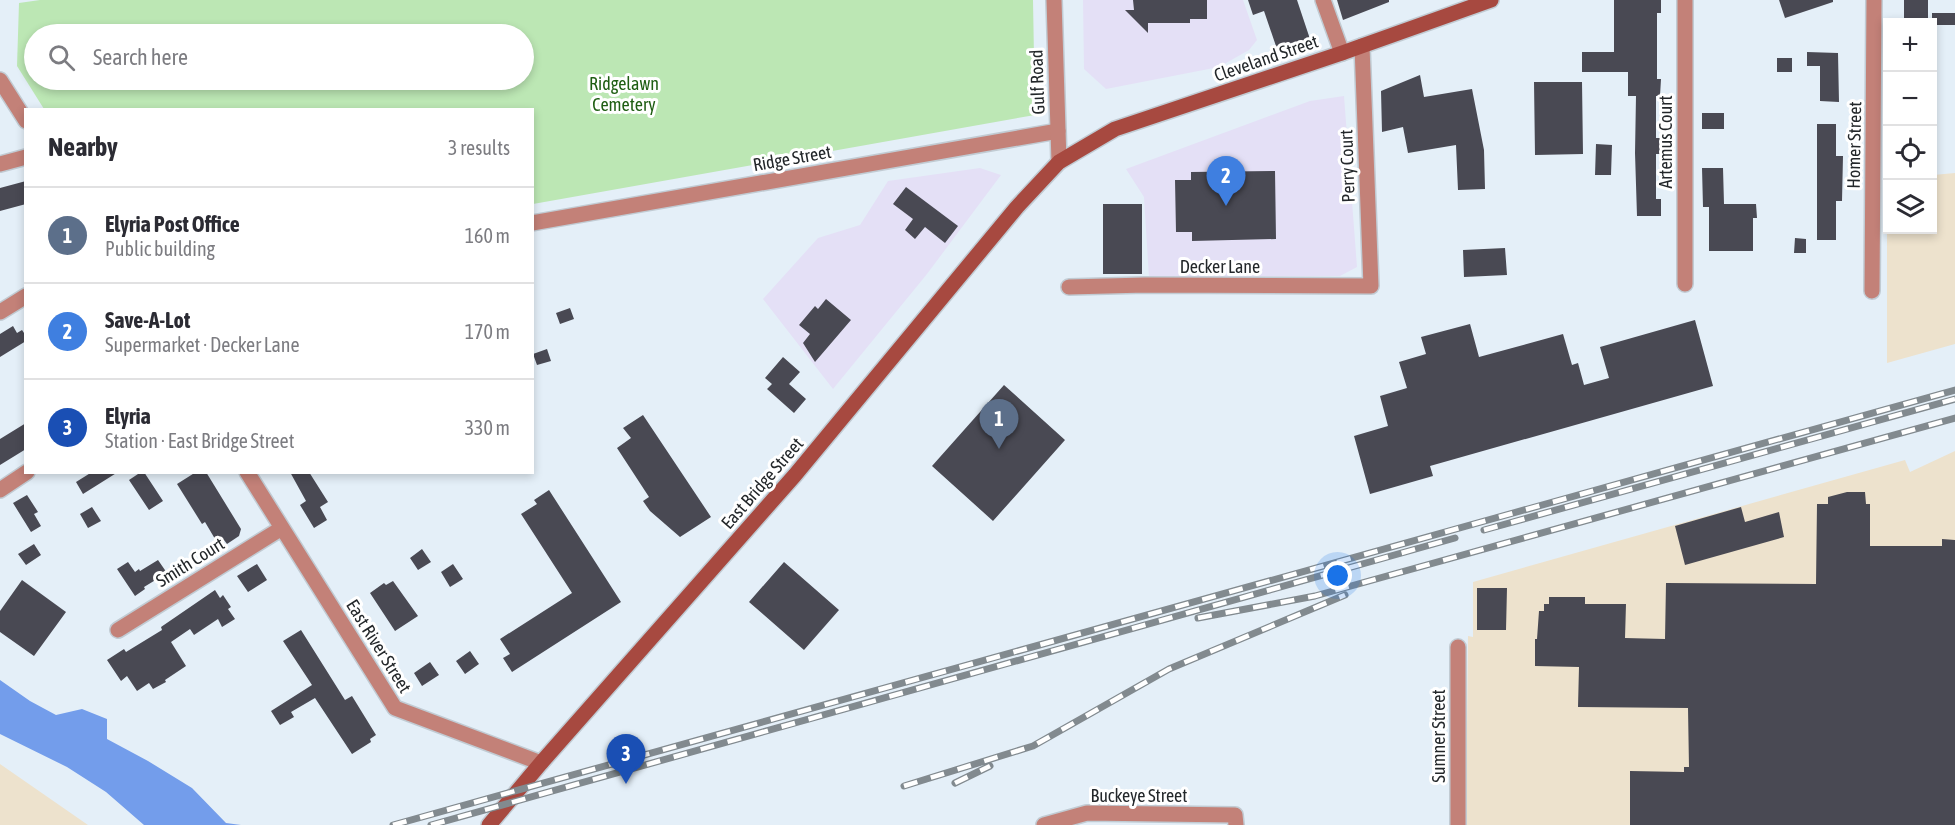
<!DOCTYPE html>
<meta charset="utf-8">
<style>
:root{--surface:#fff;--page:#f7f7f7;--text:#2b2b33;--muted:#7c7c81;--line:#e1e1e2;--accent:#c8458c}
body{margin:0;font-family:"Asap Condensed",sans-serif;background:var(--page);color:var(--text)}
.controls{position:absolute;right:18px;top:18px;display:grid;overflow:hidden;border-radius:0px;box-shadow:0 3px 9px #0003}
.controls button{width:54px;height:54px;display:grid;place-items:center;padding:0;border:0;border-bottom:2px solid var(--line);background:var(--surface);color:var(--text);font:30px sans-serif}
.you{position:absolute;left:1338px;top:576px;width:21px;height:21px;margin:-15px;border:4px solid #fff;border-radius:50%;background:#1a73e8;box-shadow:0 0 0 9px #1a73e833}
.badge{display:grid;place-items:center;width:39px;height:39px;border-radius:50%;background:var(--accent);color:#fff;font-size:20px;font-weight:700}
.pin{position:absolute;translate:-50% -50px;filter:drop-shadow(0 2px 3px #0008)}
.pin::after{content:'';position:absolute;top:32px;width:21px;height:18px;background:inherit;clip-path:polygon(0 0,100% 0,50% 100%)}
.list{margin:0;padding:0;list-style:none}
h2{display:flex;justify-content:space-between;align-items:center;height:78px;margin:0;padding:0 24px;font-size:26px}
h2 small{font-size:20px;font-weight:400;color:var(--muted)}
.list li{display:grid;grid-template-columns:39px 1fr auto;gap:18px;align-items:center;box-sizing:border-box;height:96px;padding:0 24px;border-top:2px solid var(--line)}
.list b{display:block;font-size:22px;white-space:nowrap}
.list p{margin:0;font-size:20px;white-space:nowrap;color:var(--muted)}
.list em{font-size:20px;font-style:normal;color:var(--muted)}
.icon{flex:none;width:33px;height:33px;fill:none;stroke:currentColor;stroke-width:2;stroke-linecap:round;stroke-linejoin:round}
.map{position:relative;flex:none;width:1955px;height:825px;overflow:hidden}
.search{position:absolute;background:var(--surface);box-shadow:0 3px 9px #0003;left:24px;top:24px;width:510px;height:66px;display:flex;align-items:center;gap:15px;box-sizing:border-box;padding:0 21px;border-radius:33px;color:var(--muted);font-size:22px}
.panel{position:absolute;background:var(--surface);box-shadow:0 3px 9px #0003;left:24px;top:108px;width:510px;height:366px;border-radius:0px}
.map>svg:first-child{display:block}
.commercial{fill:#e4e0f6}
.industrial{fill:#ede2cd}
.green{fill:#bce7b4;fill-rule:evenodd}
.water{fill:#739deb}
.building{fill:#494953}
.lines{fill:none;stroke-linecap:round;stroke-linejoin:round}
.minor-casing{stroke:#c1cbd3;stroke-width:18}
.tertiary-casing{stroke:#c1cbd3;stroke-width:18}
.secondary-casing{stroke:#c1cbd3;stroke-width:18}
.minor{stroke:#c38178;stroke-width:15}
.tertiary{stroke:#c38178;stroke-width:15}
.secondary{stroke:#a74940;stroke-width:15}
.rail-casing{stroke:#828a8f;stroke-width:7}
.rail{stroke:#fff;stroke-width:4.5;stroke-dasharray:14;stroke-linecap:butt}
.labels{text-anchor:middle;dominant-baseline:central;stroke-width:6;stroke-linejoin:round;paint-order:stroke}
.street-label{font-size:18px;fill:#23272a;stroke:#fff}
.park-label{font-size:18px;fill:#1f5e13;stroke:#fff}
</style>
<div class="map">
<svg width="1955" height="825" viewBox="0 0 1955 825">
<rect width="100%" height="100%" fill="#e4eff8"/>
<path class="commercial" d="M 1083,0 L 1243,0 L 1257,40 L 1249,50 L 1219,67 L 1106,89 L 1084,69 Z
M 1344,96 L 1357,267 L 1340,276 L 1149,277 L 1144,197 L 1126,169 L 1310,101 Z
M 980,168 L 1001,175 L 927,274 L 833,389 L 763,299 L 818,238 L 860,225 L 888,181 Z"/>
<path class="industrial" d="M 1955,173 L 1955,344 L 1887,363 L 1887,178 L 1888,230 L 1932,230 L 1933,175 Z
M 1955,451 L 1955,825 L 1466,825 L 1468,636 L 1473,637 L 1473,582 L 1905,460 L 1910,472 Z
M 0,764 L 88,825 L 0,825 Z"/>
<path class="green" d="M 40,0 L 1033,0 L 1035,115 L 533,204 L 532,110 L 44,109 L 17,66 L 19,3 ZM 34,34 L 524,34 L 524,80 L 34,80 Z"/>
<path class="water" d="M 0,680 L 30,701 L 56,715 L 82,709 L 107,719 L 107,739 L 148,761 L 192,788 L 226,823 L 241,825 L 144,825 L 106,792 L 67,767 L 0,734 Z"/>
<path class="building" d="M 1133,0 L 1207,0 L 1207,19 L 1190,19 L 1190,23 L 1148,23 L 1148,33 L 1125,10 L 1134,10 Z
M 1248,0 L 1297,0 L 1310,39 L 1277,49 L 1264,11 L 1253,15 Z
M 1337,0 L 1389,0 L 1389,2 L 1343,20 Z
M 1614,0 L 1661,0 L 1661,13 L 1657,13 L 1657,79 L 1661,79 L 1660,96 L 1656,96 L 1656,138 L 1661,138 L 1661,154 L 1656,154 L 1656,199 L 1661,199 L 1661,216 L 1637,216 L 1635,153 L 1636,96 L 1628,96 L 1628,72 L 1582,72 L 1582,52 L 1614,52 Z
M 1779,0 L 1833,0 L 1833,2 L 1785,18 Z
M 1904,0 L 1928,0 L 1928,22 L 1904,22 Z
M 1932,13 L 1955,13 L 1955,25 L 1932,25 Z
M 1807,52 L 1838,53 L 1839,102 L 1820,101 L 1820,66 L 1807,66 Z
M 1777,58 L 1792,58 L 1792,72 L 1777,72 Z
M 1420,75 L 1424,97 L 1472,89 L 1484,150 L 1485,189 L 1458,190 L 1456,145 L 1408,153 L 1403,127 L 1382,132 L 1381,91 Z
M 1534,82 L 1582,82 L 1583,154 L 1535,155 Z
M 1702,113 L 1724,113 L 1724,129 L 1702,129 Z
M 1817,124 L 1836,124 L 1836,156 L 1843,156 L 1842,201 L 1836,201 L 1836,240 L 1817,240 Z
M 1596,144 L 1612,145 L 1611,175 L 1595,175 Z
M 1702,168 L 1723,168 L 1724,204 L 1756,204 L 1757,218 L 1753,218 L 1753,251 L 1709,251 L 1709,207 L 1703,207 Z
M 1275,171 L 1276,239 L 1192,241 L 1192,232 L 1176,232 L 1175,180 L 1191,180 L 1191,172 Z
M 26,181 L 26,204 L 0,211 L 0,188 Z
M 906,187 L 958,226 L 945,243 L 925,227 L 915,239 L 905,230 L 913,219 L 893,204 Z
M 1103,204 L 1142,204 L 1142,274 L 1103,274 Z
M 1795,238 L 1806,239 L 1806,253 L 1794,253 Z
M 1505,248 L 1507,275 L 1464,277 L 1463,250 Z
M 826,299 L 851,320 L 815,362 L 803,343 L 810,334 L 799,325 L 815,306 L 818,309 Z
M 570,308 L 574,319 L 560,324 L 556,313 Z
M 1695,320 L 1713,386 L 1430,466 L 1433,476 L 1370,494 L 1354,436 L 1388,426 L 1380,396 L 1407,388 L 1399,362 L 1426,354 L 1421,337 L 1470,324 L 1479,357 L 1563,334 L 1572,365 L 1578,363 L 1584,385 L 1609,378 L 1600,347 Z
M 13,326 L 17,333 L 22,330 L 26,336 L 26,341 L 0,357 L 0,334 Z
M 547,349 L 551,361 L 537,365 L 533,354 Z
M 783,357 L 800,372 L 789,384 L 806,399 L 794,413 L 767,389 L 772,384 L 765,378 Z
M 1004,385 L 1065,440 L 993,521 L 932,466 Z
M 643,415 L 711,517 L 680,537 L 650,511 L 643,501 L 649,497 L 617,448 L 631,438 L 623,428 Z
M 26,423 L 26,449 L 0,465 L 0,439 Z
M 92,472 L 118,472 L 83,494 L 76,482 Z
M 141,472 L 144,472 L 163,501 L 149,510 L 129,480 Z
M 196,472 L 206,472 L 241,529 L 239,536 L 227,544 L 224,540 L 218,544 L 205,522 L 202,524 L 177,484 Z
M 290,472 L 309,472 L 328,502 L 320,507 L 327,520 L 314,528 L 300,505 L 306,501 Z
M 549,490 L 621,602 L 512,672 L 503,658 L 510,654 L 500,639 L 572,593 L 521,514 L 537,504 L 534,500 Z
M 1847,492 L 1865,492 L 1866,504 L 1870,504 L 1870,546 L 1942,546 L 1942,539 L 1955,540 L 1955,825 L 1630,825 L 1630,771 L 1684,772 L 1684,767 L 1689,767 L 1688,708 L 1578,707 L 1579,667 L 1535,666 L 1535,639 L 1537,639 L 1539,611 L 1544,611 L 1544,604 L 1549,604 L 1549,597 L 1585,597 L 1585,604 L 1626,604 L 1625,638 L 1665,639 L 1666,583 L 1816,584 L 1817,504 L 1828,504 L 1828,497 Z
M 27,495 L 38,512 L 34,514 L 41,526 L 31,532 L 13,503 Z
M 92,507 L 101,521 L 88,528 L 80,514 Z
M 1741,507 L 1745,522 L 1779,512 L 1784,537 L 1685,565 L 1675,526 Z
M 34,544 L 41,555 L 26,565 L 18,554 Z
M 422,549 L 431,562 L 418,570 L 410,558 Z
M 158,560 L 167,573 L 144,587 L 145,589 L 135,596 L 117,569 L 128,562 L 135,572 L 139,569 L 140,571 Z
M 784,562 L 839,610 L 804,650 L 749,602 Z
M 257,564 L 267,580 L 248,592 L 237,576 Z
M 453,564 L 463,579 L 450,587 L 441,572 Z
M 22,580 L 66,612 L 34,656 L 0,632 L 0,611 Z
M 393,581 L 418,616 L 395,631 L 370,593 L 384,583 L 386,585 Z
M 1477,588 L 1507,588 L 1506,630 L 1477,630 Z
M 215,590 L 220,598 L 223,595 L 231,607 L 228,609 L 235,619 L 222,627 L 218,619 L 194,635 L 190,629 L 171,642 L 186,666 L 165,680 L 166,682 L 153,689 L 149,683 L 137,691 L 127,676 L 121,681 L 107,660 L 124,649 L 126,652 L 162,630 L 161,627 Z
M 301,630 L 345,700 L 352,696 L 376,735 L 370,739 L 371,742 L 352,754 L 315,698 L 291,712 L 294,717 L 280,725 L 271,711 L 312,685 L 283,641 Z
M 470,651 L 479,664 L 465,674 L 456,661 Z
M 430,662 L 439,675 L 422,686 L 414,673 Z"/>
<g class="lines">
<g class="minor-casing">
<path id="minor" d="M 1323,0 L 1342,53
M 1685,0 L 1685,284
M 0,80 L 26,121
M 0,164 L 26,157
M 532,223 L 1058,131
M 1069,287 L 1145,285 L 1371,286 L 1362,46
M 1872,291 L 1874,0
M 0,312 L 26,296
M 247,472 L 395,708 L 541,763
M 0,490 L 27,472
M 118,630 L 282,528
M 1044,825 L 1087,813 L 1235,815 L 1236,825
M 1458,825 L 1458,647"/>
</g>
<g class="tertiary-casing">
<path id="tertiary" d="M 1054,0 L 1059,162"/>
</g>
<g class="secondary-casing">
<path id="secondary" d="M 489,825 L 541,763 L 795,475 L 1017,207 L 1059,162 L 1115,129 L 1342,53 L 1491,0"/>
</g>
<use href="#minor" class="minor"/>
<use href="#tertiary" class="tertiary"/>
<use href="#secondary" class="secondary"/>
<g class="rail-casing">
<path id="rail" d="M 1484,530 L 1955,399
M 1198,618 L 1315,596 L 1955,418
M 955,783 L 990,766
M 904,786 L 1033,746 L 1169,669 L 1345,595
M 393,825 L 1955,390
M 431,825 L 1455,538"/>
</g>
<use href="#rail" class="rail"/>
</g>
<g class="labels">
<g class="street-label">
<text transform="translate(1266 58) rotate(-19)">Cleveland Street</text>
<text transform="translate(1037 82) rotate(-92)">Gulf Road</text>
<text transform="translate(1665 142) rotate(-90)">Artemus Court</text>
<text transform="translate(1854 145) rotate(-89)">Homer Street</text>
<text transform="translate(792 158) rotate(-10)">Ridge Street</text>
<text transform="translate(1347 166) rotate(-92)">Perry Court</text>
<text x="1220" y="266">Decker Lane</text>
<text transform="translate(762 483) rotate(-49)">East Bridge Street</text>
<text transform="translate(190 562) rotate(-32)">Smith Court</text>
<text transform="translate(379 646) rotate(58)">East River Street</text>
<text transform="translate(1438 736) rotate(-90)">Sumner Street</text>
<text x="1139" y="795">Buckeye Street</text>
</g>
<g class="park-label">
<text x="624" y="83">Ridgelawn<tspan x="624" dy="21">Cemetery</tspan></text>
</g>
</g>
</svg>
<div class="controls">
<button>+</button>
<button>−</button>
<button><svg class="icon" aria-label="locate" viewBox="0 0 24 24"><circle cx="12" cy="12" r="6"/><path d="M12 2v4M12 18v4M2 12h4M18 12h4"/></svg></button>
<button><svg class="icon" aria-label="layers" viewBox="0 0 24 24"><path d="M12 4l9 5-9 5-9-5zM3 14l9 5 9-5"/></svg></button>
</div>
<div class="you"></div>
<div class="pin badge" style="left:999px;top:449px;background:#5c6f8a">1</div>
<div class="pin badge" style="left:1226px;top:206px;background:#3f7fe0">2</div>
<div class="pin badge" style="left:626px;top:784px;background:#1a4fb4">3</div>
<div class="search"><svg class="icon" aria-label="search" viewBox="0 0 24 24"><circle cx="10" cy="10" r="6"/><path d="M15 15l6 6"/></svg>Search here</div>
<section class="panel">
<h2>Nearby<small>3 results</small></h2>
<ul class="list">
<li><span class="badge" style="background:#5c6f8a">1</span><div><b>Elyria Post Office</b><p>Public building</p></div><em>160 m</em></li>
<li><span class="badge" style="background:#3f7fe0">2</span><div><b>Save-A-Lot</b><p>Supermarket · Decker Lane</p></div><em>170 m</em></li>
<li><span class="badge" style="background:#1a4fb4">3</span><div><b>Elyria</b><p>Station · East Bridge Street</p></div><em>330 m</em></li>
</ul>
</section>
</div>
